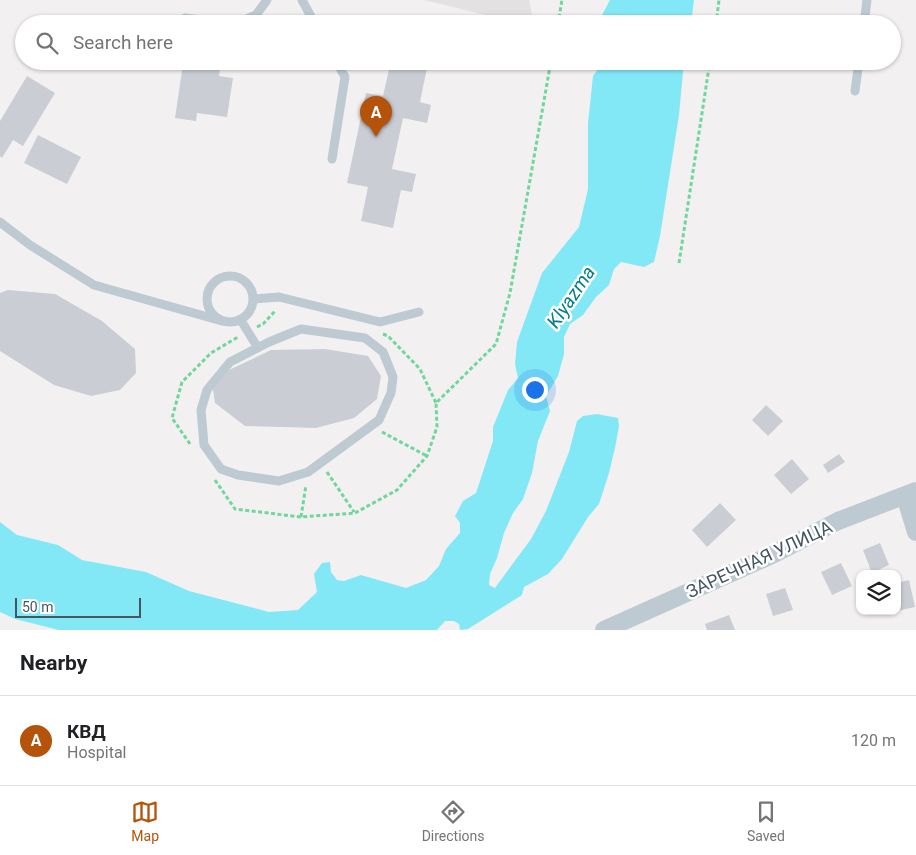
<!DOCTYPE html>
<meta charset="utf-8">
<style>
:root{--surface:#fff;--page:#f2f2f2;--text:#202124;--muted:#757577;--line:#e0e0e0;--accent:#b45309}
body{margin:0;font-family:Roboto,sans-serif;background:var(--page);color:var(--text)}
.controls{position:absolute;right:15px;bottom:15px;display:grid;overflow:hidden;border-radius:10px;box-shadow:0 1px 4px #0004}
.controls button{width:45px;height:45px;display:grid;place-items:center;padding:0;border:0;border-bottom:1px solid var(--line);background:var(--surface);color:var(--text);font:25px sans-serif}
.scale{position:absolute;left:15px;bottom:12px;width:126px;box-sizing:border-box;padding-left:5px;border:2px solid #465661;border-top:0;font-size:14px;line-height:18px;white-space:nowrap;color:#465661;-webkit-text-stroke:4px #fff;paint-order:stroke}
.you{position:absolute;left:534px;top:389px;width:18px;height:18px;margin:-12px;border:4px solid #fff;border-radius:50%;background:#1a73e8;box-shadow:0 0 0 8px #1a73e833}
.badge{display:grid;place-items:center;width:32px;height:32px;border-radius:50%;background:var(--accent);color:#fff;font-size:16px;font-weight:700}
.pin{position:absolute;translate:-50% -41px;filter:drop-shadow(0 1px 2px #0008)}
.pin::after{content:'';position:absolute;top:26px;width:18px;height:15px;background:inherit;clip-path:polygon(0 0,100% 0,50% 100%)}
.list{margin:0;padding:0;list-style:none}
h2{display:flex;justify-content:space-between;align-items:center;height:65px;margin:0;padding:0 20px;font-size:21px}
h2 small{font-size:16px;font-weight:400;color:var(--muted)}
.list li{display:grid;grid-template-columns:32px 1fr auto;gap:15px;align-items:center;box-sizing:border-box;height:90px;padding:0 20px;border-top:1px solid var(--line)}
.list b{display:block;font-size:19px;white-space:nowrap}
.list p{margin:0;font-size:16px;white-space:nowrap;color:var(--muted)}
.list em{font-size:16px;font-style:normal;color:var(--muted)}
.icon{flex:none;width:28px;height:28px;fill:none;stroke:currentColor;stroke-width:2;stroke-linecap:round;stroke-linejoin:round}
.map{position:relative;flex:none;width:916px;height:630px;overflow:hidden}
.search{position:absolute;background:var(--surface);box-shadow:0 1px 4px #0004;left:15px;right:15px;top:15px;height:55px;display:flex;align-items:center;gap:12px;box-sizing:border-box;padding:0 18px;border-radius:28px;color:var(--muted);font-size:19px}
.sheet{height:155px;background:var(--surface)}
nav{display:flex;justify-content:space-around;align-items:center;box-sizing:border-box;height:70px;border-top:1px solid var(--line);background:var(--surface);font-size:14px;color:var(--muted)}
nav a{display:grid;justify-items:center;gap:2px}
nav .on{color:var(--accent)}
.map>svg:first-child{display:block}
.education{fill:#e4e1e3}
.water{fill:#83e8f6}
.building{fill:#caced4}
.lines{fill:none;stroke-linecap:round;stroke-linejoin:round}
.path{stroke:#6fd79b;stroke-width:3;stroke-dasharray:4 2.5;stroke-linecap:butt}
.lane{stroke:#bdcad2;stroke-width:9}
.street{stroke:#bdcad2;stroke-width:18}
.labels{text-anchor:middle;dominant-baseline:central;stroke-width:5;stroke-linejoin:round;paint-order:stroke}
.street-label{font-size:18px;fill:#465661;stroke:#fff}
.water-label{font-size:19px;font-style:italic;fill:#047e90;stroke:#fff}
</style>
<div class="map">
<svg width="916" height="630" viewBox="0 0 916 630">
<rect width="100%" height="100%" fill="#f3f0f1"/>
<path class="education" d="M 424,0 L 529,0 L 534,24 L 522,24 Z"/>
<path class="water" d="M 610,0 L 694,0 L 691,24 L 600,24 L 601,17 Z
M 604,61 L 684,61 L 679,115 L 660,236 L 654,262 L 644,267 L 621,262 L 614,269 L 609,285 L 596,297 L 583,315 L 570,324 L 564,337 L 564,354 L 558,376 L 546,396 L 550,411 L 538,441 L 532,473 L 523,499 L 513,513 L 504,533 L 497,558 L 490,574 L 489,585 L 495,588 L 531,539 L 546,511 L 569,452 L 577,421 L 583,416 L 597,414 L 618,418 L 619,426 L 615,448 L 609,473 L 599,504 L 588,517 L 562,559 L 548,574 L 524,587 L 522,595 L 468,629 L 460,630 L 459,624 L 454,621 L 445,621 L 437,630 L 59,630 L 15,619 L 0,612 L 0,522 L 17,535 L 58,545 L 82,560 L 146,572 L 189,591 L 269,612 L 298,610 L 317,592 L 314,574 L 322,563 L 330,562 L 331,572 L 337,580 L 344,581 L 361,575 L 406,588 L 426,580 L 439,566 L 446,549 L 460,533 L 460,523 L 455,516 L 463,501 L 476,493 L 493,441 L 493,427 L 508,390 L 518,378 L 515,364 L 517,342 L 542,273 L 579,227 L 588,189 L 588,123 L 593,76 Z"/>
<path class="building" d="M 193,61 L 221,61 L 219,76 L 233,78 L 227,117 L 197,113 L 196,121 L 175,118 L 183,64 L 192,65 Z
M 391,61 L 428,63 L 420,102 L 431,105 L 427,123 L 403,118 L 392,169 L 416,174 L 412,192 L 401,190 L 393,228 L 361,221 L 368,187 L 347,183 L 366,93 L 383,96 Z
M 27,76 L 55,93 L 23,146 L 13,140 L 2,158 L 0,156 L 0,121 Z
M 38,135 L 81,157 L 67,184 L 24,163 Z
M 8,290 L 55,294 L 102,321 L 135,349 L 136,373 L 120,390 L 91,396 L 54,385 L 0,351 L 0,293 Z
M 325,349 L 368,356 L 381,376 L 377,399 L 354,418 L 316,428 L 245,426 L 215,403 L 213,389 L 229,370 L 271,350 Z
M 766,405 L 783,421 L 768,436 L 752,420 Z
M 839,454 L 845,462 L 828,473 L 823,465 Z
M 792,459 L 809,479 L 791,494 L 774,475 Z
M 720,503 L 736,520 L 707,547 L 692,530 Z
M 880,543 L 889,565 L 872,573 L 863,550 Z
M 841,563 L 852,586 L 832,595 L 821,572 Z
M 909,580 L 915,607 L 897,611 L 897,583 Z
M 785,588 L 793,610 L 773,616 L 766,594 Z
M 729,615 L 735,630 L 707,630 L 705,624 Z"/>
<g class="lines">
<path class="path" d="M 558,24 L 562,0
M 716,24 L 719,0
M 679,263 L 710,61
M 257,327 L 263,324 L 276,310
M 383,334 L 388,336 L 420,369 L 436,403
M 382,432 L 427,456
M 190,444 L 172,418 L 182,382 L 211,353 L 238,337
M 327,472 L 354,512
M 215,480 L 235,509 L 301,517 L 355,513 L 397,490 L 427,456 L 437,427 L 436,403 L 496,344 L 510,293 L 551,61
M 301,517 L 306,485"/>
<path class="lane" d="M 302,0 L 315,24
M 173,24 L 185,18 L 231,24
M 235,24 L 256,15 L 267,0
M 864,24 L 867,0
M 855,91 L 859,61
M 332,159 L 345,77 L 336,61
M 0,222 L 30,245 L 94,285 L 222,321
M207 299a23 23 0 1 1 46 0a23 23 0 1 1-46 0Z
M 253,299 L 279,297 L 380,322 L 419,312
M 240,319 L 258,348
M 301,329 L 365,338 L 383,352 L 393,377 L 391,393 L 379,420 L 308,472 L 279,481 L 238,475 L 221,469 L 204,445 L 201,410 L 207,390 L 230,362 L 269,342 Z"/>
<path class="street" d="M 905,496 L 916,532
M 604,630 L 774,554 L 838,521 L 916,491"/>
</g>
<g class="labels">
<g class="street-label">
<text transform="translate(759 559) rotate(-25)">ЗАРЕЧНАЯ УЛИЦА</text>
</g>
<g class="water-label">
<text transform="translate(571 297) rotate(-56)">Klyazma</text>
</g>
</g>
</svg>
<div class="controls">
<button><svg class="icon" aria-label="layers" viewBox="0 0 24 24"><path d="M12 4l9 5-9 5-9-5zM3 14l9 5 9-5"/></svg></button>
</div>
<div class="scale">50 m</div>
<div class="you"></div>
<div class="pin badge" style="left:376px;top:137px">A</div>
<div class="search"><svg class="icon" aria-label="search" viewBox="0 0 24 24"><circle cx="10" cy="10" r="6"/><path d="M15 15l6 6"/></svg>Search here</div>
</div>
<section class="sheet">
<h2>Nearby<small></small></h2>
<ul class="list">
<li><span class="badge">A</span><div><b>КВД</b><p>Hospital</p></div><em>120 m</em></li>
</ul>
</section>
<nav>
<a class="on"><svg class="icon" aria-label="map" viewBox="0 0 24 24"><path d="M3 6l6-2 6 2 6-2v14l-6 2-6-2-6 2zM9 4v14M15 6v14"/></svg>Map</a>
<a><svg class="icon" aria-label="directions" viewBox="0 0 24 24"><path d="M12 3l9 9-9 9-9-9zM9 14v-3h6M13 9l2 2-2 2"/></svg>Directions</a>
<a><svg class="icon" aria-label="saved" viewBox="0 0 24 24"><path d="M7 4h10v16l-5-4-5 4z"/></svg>Saved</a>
</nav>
